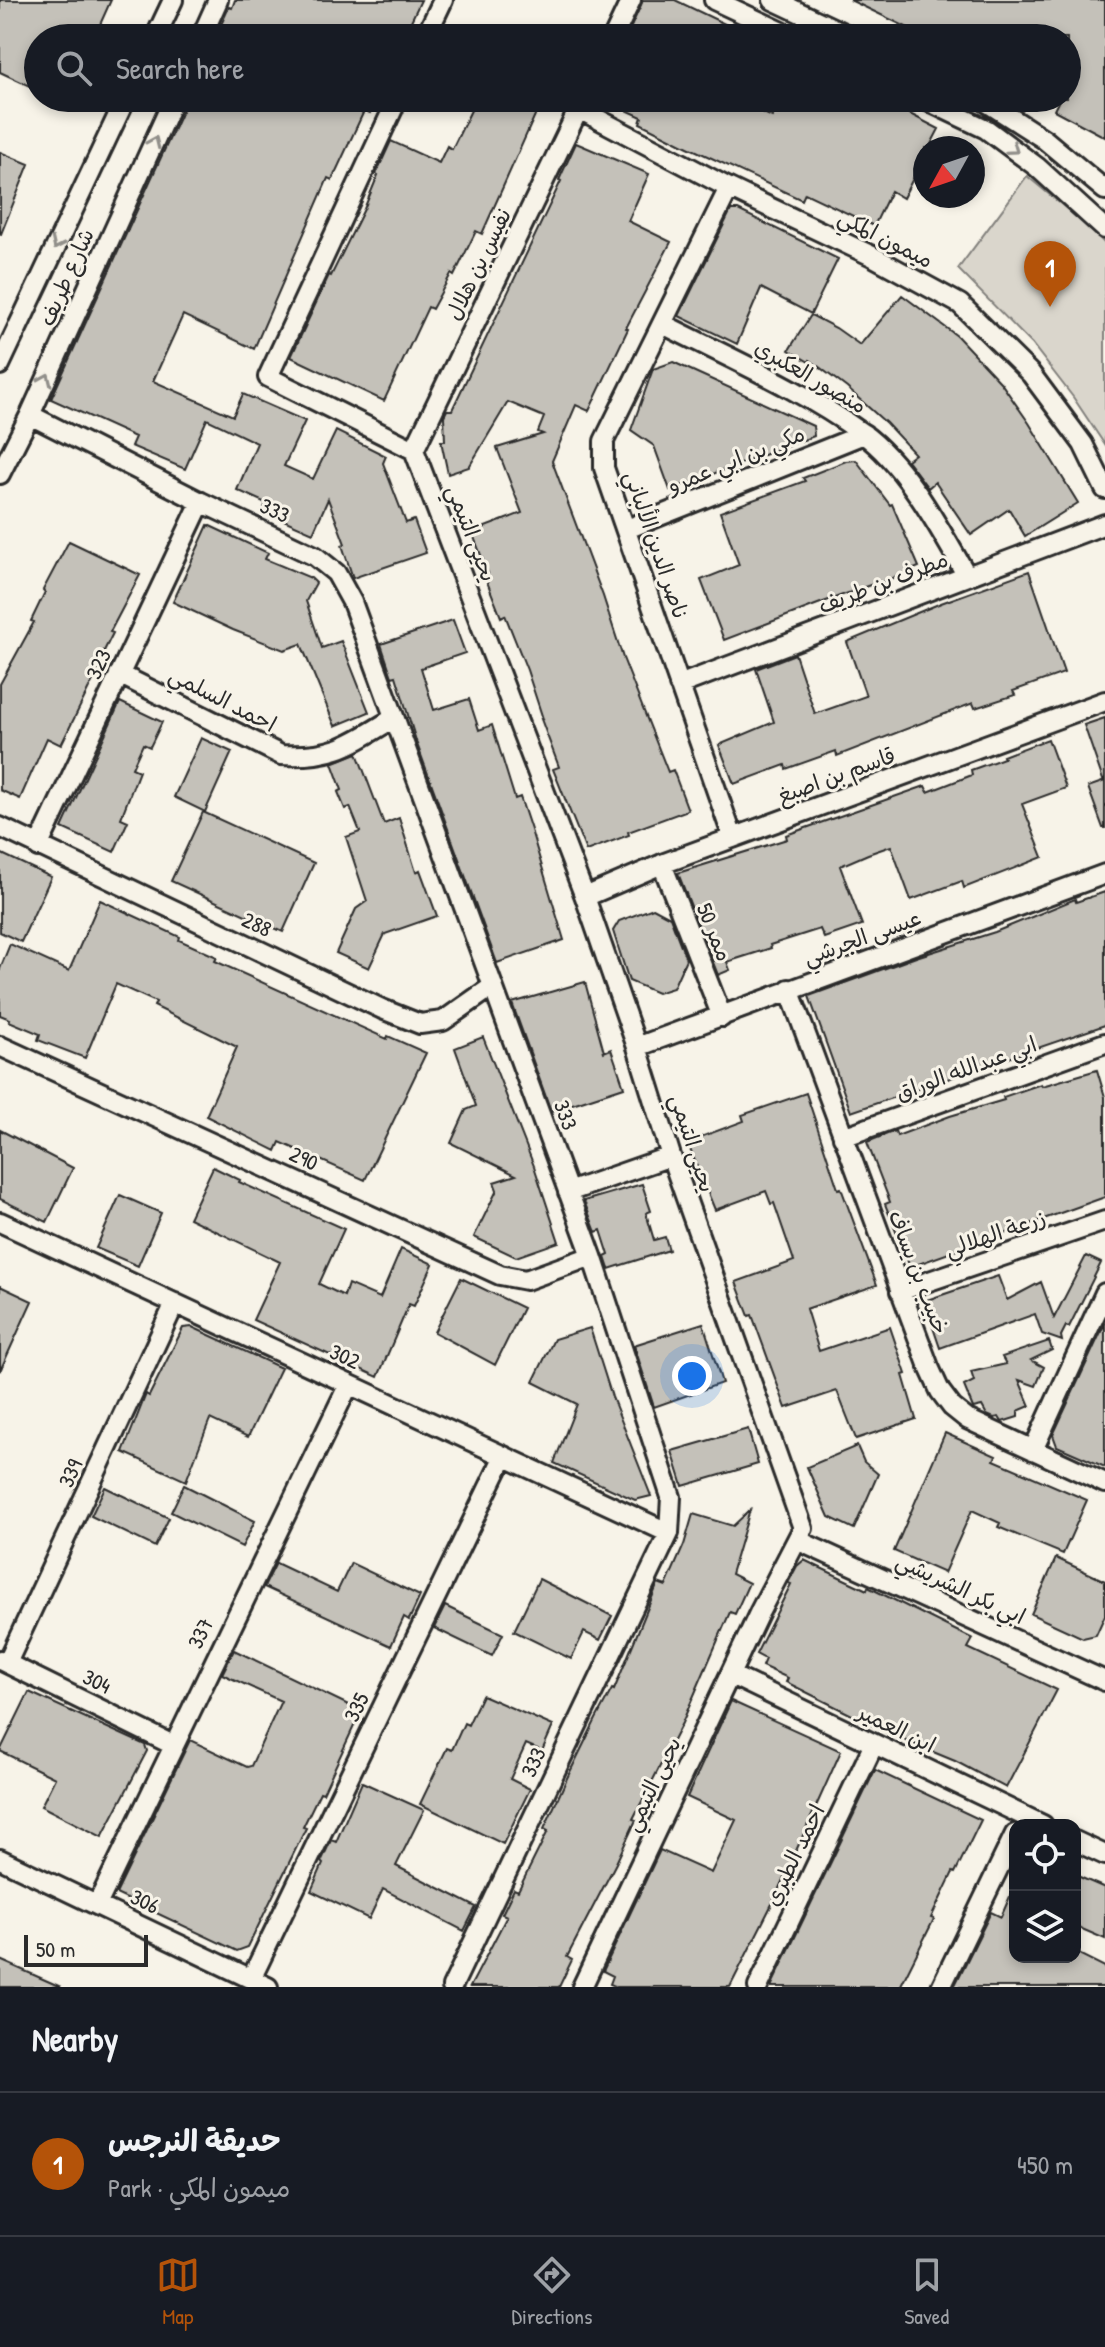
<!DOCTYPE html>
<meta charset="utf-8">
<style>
:root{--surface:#171b24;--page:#20242c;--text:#f1f3f6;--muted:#9ea1a6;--line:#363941;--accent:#b45309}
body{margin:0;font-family:"Patrick Hand","Playpen Sans Arabic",sans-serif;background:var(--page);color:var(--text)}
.controls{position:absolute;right:24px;bottom:24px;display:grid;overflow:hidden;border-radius:16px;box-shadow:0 4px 12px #0003}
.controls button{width:72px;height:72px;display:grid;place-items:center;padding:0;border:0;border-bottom:2px solid var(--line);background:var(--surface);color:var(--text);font:40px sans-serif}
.compass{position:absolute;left:913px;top:136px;width:72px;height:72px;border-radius:50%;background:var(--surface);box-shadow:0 4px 12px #0003;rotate:230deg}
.scale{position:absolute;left:24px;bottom:20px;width:124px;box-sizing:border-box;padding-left:8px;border:4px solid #2b2b2b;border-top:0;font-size:22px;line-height:28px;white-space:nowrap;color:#2b2b2b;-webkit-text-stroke:6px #f7f3e8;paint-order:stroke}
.you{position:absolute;left:692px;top:1376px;width:28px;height:28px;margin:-20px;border:6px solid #fff;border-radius:50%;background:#1a73e8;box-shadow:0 0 0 12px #1a73e833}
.badge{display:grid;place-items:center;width:52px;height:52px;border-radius:50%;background:var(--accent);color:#fff;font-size:26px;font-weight:700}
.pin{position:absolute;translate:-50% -66px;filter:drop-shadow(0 2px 4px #0008)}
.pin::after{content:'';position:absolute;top:42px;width:28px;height:24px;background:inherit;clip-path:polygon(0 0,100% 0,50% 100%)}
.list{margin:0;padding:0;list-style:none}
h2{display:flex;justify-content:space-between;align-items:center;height:104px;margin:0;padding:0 32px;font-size:34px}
h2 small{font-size:26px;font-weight:400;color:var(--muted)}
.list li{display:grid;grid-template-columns:52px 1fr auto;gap:24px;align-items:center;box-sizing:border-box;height:144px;padding:0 32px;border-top:2px solid var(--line)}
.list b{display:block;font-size:30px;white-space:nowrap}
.list p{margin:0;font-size:26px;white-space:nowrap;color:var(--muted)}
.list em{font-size:26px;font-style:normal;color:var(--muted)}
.icon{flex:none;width:44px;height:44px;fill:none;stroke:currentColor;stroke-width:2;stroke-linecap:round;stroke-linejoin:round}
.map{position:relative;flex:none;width:1105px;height:1987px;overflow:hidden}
.search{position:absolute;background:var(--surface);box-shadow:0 4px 12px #0003;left:24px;right:24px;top:24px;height:88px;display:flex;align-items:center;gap:20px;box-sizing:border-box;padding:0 28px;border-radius:44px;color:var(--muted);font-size:30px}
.sheet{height:248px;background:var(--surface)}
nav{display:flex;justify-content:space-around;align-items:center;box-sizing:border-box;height:112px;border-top:2px solid var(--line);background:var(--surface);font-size:22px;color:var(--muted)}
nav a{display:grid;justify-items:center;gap:4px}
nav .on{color:var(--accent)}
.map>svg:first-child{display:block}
.green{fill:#dad6cc;stroke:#82807c;stroke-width:2}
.building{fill:#c4c1b9;stroke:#2b2b2b;stroke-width:2}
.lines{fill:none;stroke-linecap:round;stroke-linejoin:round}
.minor-casing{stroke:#2b2b2b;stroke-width:24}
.minor{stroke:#f7f3e8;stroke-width:18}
.oneway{stroke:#918f8a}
.labels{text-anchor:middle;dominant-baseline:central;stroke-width:6;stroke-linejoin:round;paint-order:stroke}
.street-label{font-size:22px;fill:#2b2b2b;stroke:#f7f3e8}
</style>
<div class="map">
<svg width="1105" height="1987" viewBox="0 0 1105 1987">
<rect width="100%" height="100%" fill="#f7f3e8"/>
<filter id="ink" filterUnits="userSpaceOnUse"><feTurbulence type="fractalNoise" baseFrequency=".0125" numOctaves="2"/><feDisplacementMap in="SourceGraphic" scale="16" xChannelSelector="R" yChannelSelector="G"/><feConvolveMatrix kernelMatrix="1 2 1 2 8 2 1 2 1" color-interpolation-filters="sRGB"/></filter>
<g filter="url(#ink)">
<path class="green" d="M 1027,176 L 1092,230 L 1105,244 L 1105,445 L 1073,397 L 1032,344 L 958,269 Z"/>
<path class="building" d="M 0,0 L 111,0 L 94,38 L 38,38 L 38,90 L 0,72 Z
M 235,0 L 421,0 L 403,38 L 215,38 L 229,7 L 232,8 Z
M 643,0 L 675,0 L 754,38 L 626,38 Z
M 850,0 L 1105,0 L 1105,137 L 1054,110 L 1060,98 L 1067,98 L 1067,38 L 929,38 Z
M 188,98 L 276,98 L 291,105 L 295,98 L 377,98 L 370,113 L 364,111 L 332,180 L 328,178 L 254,349 L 183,315 L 153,381 L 233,416 L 243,394 L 305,421 L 284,466 L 313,479 L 336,431 L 386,456 L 383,463 L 406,523 L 414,520 L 426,553 L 353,578 L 342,545 L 345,544 L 328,499 L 313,533 L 263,511 L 266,503 L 237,490 L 257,443 L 207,419 L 185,469 L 131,446 L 135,437 L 51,399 Z
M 477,98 L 529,98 L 540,104 L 482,234 L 476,231 L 454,276 L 451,274 L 432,309 L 428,307 L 384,401 L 291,357 L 329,275 L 331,276 L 364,209 L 378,175 L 376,174 L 391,141 L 439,163 L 447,146 L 452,149 Z
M 600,98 L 731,98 L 772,117 L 781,98 L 879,98 L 939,129 L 929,148 L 925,148 L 925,155 L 903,198 L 891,191 L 874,226 L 805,193 L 802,200 L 688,147 L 640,123 L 642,117 Z
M 576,143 L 649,174 L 628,221 L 671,242 L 626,328 L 628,329 L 589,411 L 576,405 L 552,461 L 603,596 L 623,658 L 668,772 L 673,770 L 688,810 L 628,832 L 629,835 L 586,851 L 553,769 L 559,767 L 541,719 L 543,719 L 527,670 L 505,615 L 501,617 L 484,574 L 488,573 L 472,532 L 522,513 L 497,448 L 543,434 L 538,432 L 544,417 L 508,402 L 469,467 L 448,474 L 441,441 L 445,441 L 444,416 L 447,410 L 452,410 L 561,181 L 559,180 Z
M 0,152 L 29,164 L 1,234 L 0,233 Z
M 731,210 L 738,210 L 838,259 L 811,314 L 761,288 L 737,344 L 679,316 Z
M 902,295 L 957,336 L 1001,383 L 1029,423 L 1078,503 L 1025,536 L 1009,509 L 971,535 L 935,482 L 928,488 L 907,460 L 915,454 L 886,423 L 847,388 L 810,360 L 809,362 L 789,350 L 811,315 L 836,328 L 860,345 Z
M 673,362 L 813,426 L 814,436 L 670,490 L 654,446 L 631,430 L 653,369 Z
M 856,460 L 890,505 L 892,504 L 919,567 L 871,587 L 870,585 L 818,604 L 724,640 L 701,580 L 739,565 L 720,512 L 805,481 L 803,478 L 846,461 Z
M 208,525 L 268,553 L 265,559 L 311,578 L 316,583 L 306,601 L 322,648 L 341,641 L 369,712 L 335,726 L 301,644 L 284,650 L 233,630 L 173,602 Z
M 69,541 L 140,575 L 110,632 L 113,633 L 100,659 L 103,660 L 61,745 L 47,738 L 20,799 L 0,790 L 0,684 L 34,622 L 31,621 L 45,592 L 43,590 Z
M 1029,571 L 1064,673 L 1013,691 L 1015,695 L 975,708 L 973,703 L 837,756 L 836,751 L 786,769 L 785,765 L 734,784 L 719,745 L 774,722 L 756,669 L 795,654 L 815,714 L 866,696 L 847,642 L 941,603 Z
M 453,620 L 465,653 L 421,668 L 434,710 L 469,699 L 479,730 L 492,725 L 515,799 L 520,797 L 531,830 L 564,940 L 497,963 L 417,744 L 396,676 L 392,677 L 381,644 Z
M 120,702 L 162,722 L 150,747 L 143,744 L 132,768 L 139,771 L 121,818 L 128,821 L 114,852 L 62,828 Z
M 1105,718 L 1105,780 L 1103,780 L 1084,725 Z
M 201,738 L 232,752 L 205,812 L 174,797 Z
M 1048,739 L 1066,788 L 1022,804 L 1043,857 L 964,888 L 962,881 L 911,900 L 891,846 L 868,854 L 840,866 L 862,925 L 824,938 L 820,929 L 770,945 L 771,948 L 727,962 L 730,970 L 718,975 L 678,873 L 787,839 L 786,835 L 925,786 L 928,792 L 972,775 L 971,770 L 1004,758 L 1003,756 Z
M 357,753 L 384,824 L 399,818 L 416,872 L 420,870 L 437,916 L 385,934 L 369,968 L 336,953 L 356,909 L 367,901 L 346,837 L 360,832 L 350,807 L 345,809 L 338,792 L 342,790 L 332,763 Z
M 1105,781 L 1105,828 L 1103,828 L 1088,787 Z
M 203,812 L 314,863 L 283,932 L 171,881 Z
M 0,853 L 51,877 L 21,942 L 0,932 Z
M 1105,892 L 1105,1025 L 851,1112 L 809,996 L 916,957 L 995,932 L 1075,899 L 1076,902 Z
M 100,900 L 180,937 L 179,940 L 217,957 L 215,961 L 387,1039 L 388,1036 L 426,1053 L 365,1180 L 280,1142 L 276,1151 L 206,1116 L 237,1047 L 154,1006 L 156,1002 L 116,984 L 85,1058 L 38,1040 L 40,1034 L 9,1021 L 10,1019 L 0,1015 L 0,969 L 10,944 L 69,971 Z
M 653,908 L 670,917 L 686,959 L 673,988 L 657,993 L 629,981 L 613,931 L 619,921 Z
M 585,982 L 604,1052 L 611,1049 L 624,1087 L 551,1111 L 512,1003 Z
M 483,1037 L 534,1166 L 559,1242 L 516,1257 L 474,1237 L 497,1190 L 494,1182 L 516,1175 L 451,1143 L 466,1110 L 476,1106 L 455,1048 Z
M 1097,1070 L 1105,1097 L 1105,1197 L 910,1267 L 885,1204 L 890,1202 L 867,1142 L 895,1131 L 897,1136 L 950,1116 L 1004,1100 L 1003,1097 L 1041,1084 L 1042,1086 Z
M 806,1093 L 838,1189 L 841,1188 L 877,1285 L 806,1309 L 819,1351 L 890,1327 L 906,1374 L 903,1375 L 916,1419 L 856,1439 L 837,1391 L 786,1408 L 752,1315 L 749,1316 L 736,1282 L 794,1261 L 774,1203 L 771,1204 L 766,1191 L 715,1210 L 687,1142 L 744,1121 L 742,1115 Z
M 0,1130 L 73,1168 L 47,1222 L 0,1199 Z
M 213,1167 L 240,1180 L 239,1182 L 344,1229 L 319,1284 L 344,1296 L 348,1284 L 380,1298 L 401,1249 L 433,1264 L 414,1306 L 409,1304 L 378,1377 L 253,1320 L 280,1262 L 189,1218 Z
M 642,1184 L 651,1211 L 646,1213 L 654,1240 L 665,1237 L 669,1250 L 609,1269 L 605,1257 L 609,1255 L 601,1230 L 596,1232 L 584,1201 Z
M 120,1195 L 161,1213 L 138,1266 L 96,1248 Z
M 1086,1256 L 1101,1263 L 1069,1327 L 1066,1326 L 1061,1336 L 1062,1341 L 1042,1334 L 1035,1314 L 940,1348 L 924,1301 L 998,1276 L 1007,1300 L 1041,1282 L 1054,1318 Z
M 461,1278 L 523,1308 L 495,1365 L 434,1332 Z
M 0,1286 L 32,1301 L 0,1371 Z
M 703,1323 L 722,1383 L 654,1407 L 634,1345 Z
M 1105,1323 L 1105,1467 L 1057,1446 L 1053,1435 Z
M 192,1327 L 281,1368 L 248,1437 L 210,1419 L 186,1481 L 123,1452 L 146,1394 L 149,1396 L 183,1328 Z
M 590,1328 L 612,1397 L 651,1496 L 635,1500 L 554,1463 L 577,1404 L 533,1382 L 554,1339 Z
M 1049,1341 L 1052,1350 L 1031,1360 L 1044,1367 L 1036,1386 L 1019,1380 L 1030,1406 L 1018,1411 L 1018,1417 L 1002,1422 L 999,1417 L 994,1418 L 987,1415 L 982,1406 L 973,1408 L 964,1386 L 974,1381 L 971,1372 L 1006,1364 L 1002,1357 Z
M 748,1429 L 758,1464 L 683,1486 L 672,1451 Z
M 945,1433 L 996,1456 L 994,1460 L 1087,1500 L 1063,1554 L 998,1527 L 1000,1523 L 972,1510 L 944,1573 L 894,1551 Z
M 857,1446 L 864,1462 L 878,1474 L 854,1529 L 829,1517 L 807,1467 Z
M 184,1485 L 255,1521 L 242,1547 L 171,1512 Z
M 105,1487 L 169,1518 L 155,1547 L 91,1516 Z
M 750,1510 L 731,1574 L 749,1583 L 735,1614 L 730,1612 L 682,1723 L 633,1819 L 636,1820 L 616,1863 L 567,1957 L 572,1960 L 559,1987 L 470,1987 L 507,1916 L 502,1914 L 514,1889 L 518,1891 L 548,1831 L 544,1829 L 567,1778 L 596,1719 L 612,1689 L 614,1690 L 658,1583 L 666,1586 L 684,1545 L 693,1514 L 733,1526 Z
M 1056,1558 L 1105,1581 L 1105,1615 L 1096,1635 L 1083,1638 L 1031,1614 Z
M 804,1560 L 867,1590 L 868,1587 L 973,1639 L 968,1648 L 1057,1690 L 1006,1788 L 955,1761 L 892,1735 L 786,1682 L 788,1678 L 762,1666 L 765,1659 L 756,1654 L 791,1584 L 788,1583 L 797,1566 Z
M 276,1563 L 337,1592 L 351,1563 L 420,1596 L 409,1620 L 404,1617 L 391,1646 L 264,1587 Z
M 539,1579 L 612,1616 L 600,1640 L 584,1632 L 571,1659 L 514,1631 Z
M 445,1606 L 503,1634 L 492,1656 L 434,1628 Z
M 234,1650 L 361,1711 L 323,1793 L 320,1792 L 303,1827 L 306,1828 L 248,1947 L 237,1951 L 116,1894 L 190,1740 L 247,1767 L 251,1766 L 281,1701 L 222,1674 Z
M 29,1692 L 145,1745 L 147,1751 L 102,1837 L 41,1806 L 55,1778 L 0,1751 Z
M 482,1695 L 553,1726 L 542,1751 L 526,1744 L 510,1779 L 530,1789 L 503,1844 L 420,1804 L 447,1748 L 452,1750 L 464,1723 L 468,1725 Z
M 731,1701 L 841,1751 L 772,1904 L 730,1987 L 617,1987 L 610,1984 L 613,1976 L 603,1971 L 660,1850 L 711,1873 L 736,1820 L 687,1797 Z
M 875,1770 L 981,1820 L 955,1873 L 953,1872 L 931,1918 L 934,1919 L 900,1987 L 771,1987 Z
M 362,1782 L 424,1810 L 396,1866 L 476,1907 L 464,1931 L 383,1889 L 369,1919 L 311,1891 L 323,1864 L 321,1862 L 331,1840 L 336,1842 Z
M 1075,1875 L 1105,1888 L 1105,1939 L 1075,1926 Z
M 1015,1885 L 1015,1957 L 1075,1957 L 1075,1952 L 1105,1967 L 1105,1987 L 954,1987 L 991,1912 L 1001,1917 Z
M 0,1960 L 61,1987 L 0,1987 Z"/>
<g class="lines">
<g class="minor-casing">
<path id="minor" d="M 714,0 L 795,38
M 773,0 L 854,38
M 155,38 L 173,0
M 201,38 L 218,0
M 425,38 L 443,0
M 613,38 L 631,0
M 398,98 L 268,377 L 414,450 L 585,897 L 637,1047 L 671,1156 L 803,1528 L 760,1611 L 582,1987
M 921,98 L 986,129 L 1037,167 L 1105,229
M 980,98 L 1044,139 L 1105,190
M 579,109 L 729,188 L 872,256 L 960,304 L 1031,374 L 1083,444 L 1105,489
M 729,188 L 604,441 L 604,468 L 733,838
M 663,324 C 729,358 801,389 862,433 C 907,466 939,528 967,576
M 0,365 L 126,98
M 30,415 L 201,502 L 315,556 L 336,573 L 352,602 L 592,1256 L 671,1497 L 669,1533 L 452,1987
M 414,450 L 584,98
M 0,474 L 30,415 L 174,98
M 627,529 L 864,434
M 119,674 L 281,755 C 334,758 351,744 394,718
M 679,685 L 1105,524
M 0,827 L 382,1009 L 420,1024 L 443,1021 L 493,986
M 38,847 L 201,502
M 662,864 L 722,1017
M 585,897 L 662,864 L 1105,701
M 789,989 L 929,1367 L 940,1391 L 952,1407 L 967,1419 L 1105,1483
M 0,1046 L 500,1275 L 526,1280 L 592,1256
M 637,1047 L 1105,874
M 843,1137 L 1105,1043
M 568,1192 L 671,1156
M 0,1222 L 669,1533
M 900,1291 L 1105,1221
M 1033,1450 L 1105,1293
M 797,1540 L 1105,1681
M 0,1660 L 173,1745
M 7,1663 L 175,1303
M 731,1675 L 1043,1825
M 1075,1841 L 1105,1855
M 0,1859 L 268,1987
M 97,1905 L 349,1384
M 251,1979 L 504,1456
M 758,1987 L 874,1744
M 941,1987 L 1015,1834"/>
</g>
<use href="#minor" class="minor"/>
</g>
<defs><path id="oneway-chevron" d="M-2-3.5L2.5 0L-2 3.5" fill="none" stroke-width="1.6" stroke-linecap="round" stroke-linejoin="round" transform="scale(2)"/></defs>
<g class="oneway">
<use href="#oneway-chevron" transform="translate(154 142) rotate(-66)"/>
<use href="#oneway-chevron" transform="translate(1013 149) rotate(36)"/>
<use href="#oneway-chevron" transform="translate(57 244) rotate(115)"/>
<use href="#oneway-chevron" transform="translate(46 379) rotate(-66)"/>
</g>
</g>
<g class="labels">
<g class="street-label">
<text transform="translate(886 238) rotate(27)">ميمون المكي</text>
<text transform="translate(478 264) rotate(-64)">نفيس بن هلال</text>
<text transform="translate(66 277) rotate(-66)">شارع طريف</text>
<text transform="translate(811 376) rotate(30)">منصور العكبري</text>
<text transform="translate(736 459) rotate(-22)">مكي بن ابي عمرو</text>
<text transform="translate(275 510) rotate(25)">333</text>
<text transform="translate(472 533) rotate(69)">يحيى التيمي</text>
<text transform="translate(657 545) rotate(71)">ناصر الدين الألباني</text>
<text transform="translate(883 582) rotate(-21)">مطرف بن طريف</text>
<text transform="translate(98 664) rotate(-65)">323</text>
<text transform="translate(223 699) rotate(27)">احمد السلمي</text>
<text transform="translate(836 775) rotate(-20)">قاسم بن اصبغ</text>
<text transform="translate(257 924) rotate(25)">288</text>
<text transform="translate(715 932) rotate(68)">ممر 50</text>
<text transform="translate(862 937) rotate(-20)">عيسى الجرشي</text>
<text transform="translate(966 1068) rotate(-20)">ابي عبدالله الوراق</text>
<text transform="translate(566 1115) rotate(70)">333</text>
<text transform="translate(693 1143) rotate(72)">يحيى التيمي</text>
<text transform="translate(304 1158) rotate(25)">290</text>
<text transform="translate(995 1233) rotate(-19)">زرعة الهلالي</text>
<text transform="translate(919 1272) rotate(69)">خبيب بن يساف</text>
<text transform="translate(345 1356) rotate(25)">302</text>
<text transform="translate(70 1473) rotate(-65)">339</text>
<text transform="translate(961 1588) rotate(25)">ابي بكر الشريشي</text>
<text transform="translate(200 1633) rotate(-64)">337</text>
<text transform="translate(97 1681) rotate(26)">304</text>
<text transform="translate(356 1707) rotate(-64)">335</text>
<text transform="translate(897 1728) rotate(26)">ابن العمير</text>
<text transform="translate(533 1762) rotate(-65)">333</text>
<text transform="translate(652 1784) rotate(-64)">يحيى التيمي</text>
<text transform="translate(794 1855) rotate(-64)">احمد الطبري</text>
<text transform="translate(145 1901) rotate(26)">306</text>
</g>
</g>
</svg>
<div class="controls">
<button><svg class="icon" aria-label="locate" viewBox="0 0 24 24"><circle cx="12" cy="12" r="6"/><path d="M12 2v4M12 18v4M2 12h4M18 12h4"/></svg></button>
<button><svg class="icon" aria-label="layers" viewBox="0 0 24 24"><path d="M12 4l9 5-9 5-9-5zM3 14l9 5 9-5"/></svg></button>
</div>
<svg class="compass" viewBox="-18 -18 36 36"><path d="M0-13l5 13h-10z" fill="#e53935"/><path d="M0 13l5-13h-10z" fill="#9ea1a6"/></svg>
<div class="scale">50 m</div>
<div class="you"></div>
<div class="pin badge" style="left:1050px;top:307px">1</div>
<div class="search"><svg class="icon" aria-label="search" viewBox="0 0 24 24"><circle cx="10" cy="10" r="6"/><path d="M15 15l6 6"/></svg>Search here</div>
</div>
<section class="sheet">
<h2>Nearby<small></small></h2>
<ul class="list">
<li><span class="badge">1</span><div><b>حديقة النرجس</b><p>Park · ميمون المكي</p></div><em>450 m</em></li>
</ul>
</section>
<nav>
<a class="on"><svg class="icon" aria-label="map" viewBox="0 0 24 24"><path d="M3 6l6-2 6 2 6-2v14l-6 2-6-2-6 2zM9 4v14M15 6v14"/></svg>Map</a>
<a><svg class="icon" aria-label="directions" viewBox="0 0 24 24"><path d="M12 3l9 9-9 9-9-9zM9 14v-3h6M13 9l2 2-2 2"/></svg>Directions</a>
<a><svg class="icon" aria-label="saved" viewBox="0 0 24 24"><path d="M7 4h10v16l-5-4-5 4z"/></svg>Saved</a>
</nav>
